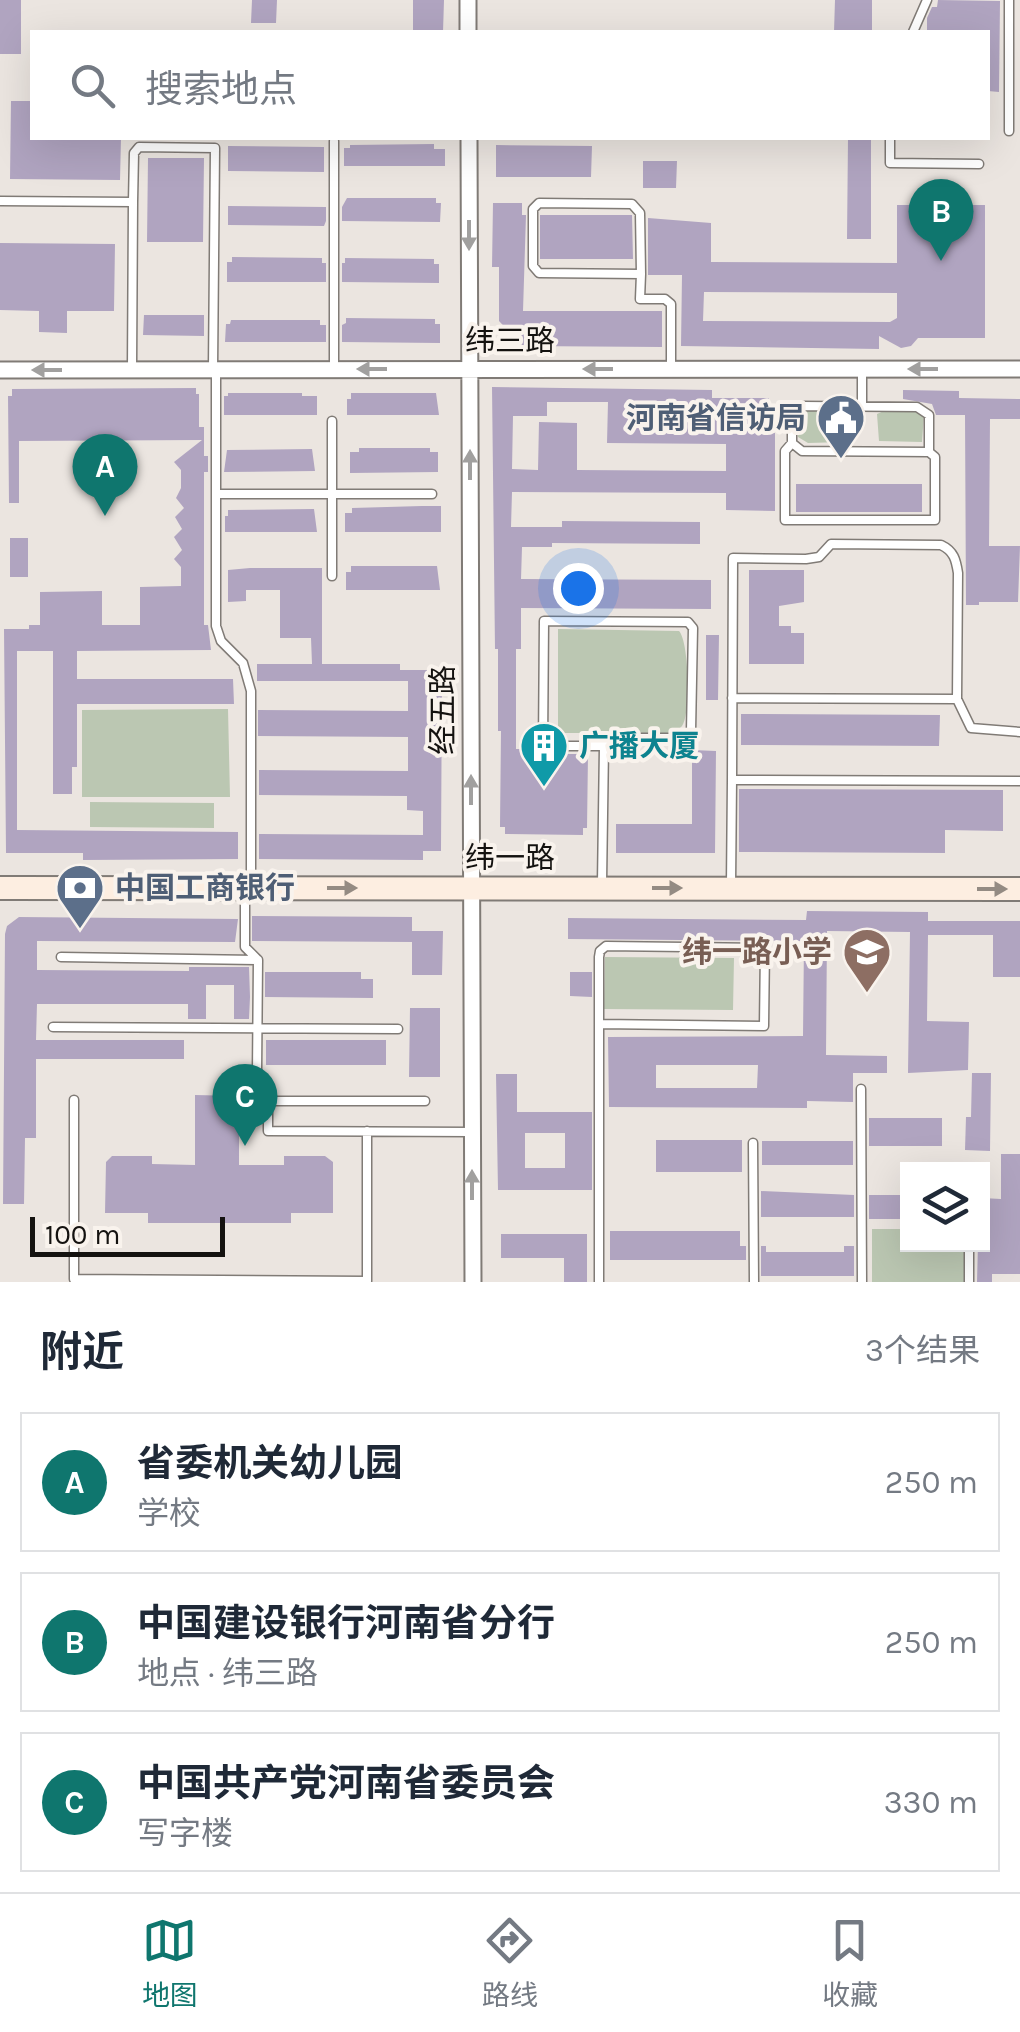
<!DOCTYPE html>
<html lang="zh">
<meta charset="utf-8">
<style>
:root{--surface:#fff;--page:#f2f2f3;--text:#1f2937;--muted:#747a83;--line:#e0e1e3;--accent:#0f766e}
body{margin:0;font-family:Karla,"Noto Sans SC",sans-serif;background:var(--page);color:var(--text)}
.controls{position:absolute;right:30px;bottom:30px;display:grid;overflow:hidden;border-radius:0px;box-shadow:0 10px 40px #0002}
.controls button{width:90px;height:90px;display:grid;place-items:center;padding:0;border:0;border-bottom:2px solid var(--line);background:var(--surface);color:var(--text);font:50px sans-serif}
.scale{position:absolute;left:30px;bottom:25px;width:195px;box-sizing:border-box;padding-left:10px;border:5px solid #141210;border-top:0;font-size:28px;line-height:35px;white-space:nowrap;color:#141210;-webkit-text-stroke:8px #f9f3ed;paint-order:stroke}
.you{position:absolute;left:578px;top:588px;width:35px;height:35px;margin:-25px;border:8px solid #fff;border-radius:50%;background:#1a73e8;box-shadow:0 0 0 15px #1a73e833}
.badge{display:grid;place-items:center;width:65px;height:65px;border-radius:50%;background:var(--accent);color:#fff;font-size:32px;font-weight:700}
.pin{position:absolute;translate:-50% -82px;filter:drop-shadow(0 2px 5px #0008)}
.pin::after{content:'';position:absolute;top:52px;width:35px;height:30px;background:inherit;clip-path:polygon(0 0,100% 0,50% 100%)}
.list{margin:0;padding:0;list-style:none}
h2{display:flex;justify-content:space-between;align-items:center;height:130px;margin:0;padding:0 40px;font-size:42px}
h2 small{font-size:32px;font-weight:400;color:var(--muted)}
.list li{display:grid;grid-template-columns:65px 1fr auto;gap:30px;align-items:center;box-sizing:border-box;height:140px;margin:0 20px 20px;padding:0 20px;border:2px solid var(--line);border-radius:0px}
.list b{display:block;font-size:38px;white-space:nowrap}
.list p{margin:0;font-size:32px;white-space:nowrap;color:var(--muted)}
.list em{font-size:32px;font-style:normal;color:var(--muted)}
.icon{flex:none;width:55px;height:55px;fill:none;stroke:currentColor;stroke-width:2;stroke-linecap:round;stroke-linejoin:round}
.map{position:relative;flex:none;width:1020px;height:1282px;overflow:hidden}
.search{position:absolute;background:var(--surface);box-shadow:0 10px 40px #0002;left:30px;right:30px;top:30px;height:110px;display:flex;align-items:center;gap:25px;box-sizing:border-box;padding:0 35px;border-radius:0px;color:var(--muted);font-size:38px}
.sheet{height:610px;background:var(--surface)}
nav{display:flex;justify-content:space-around;align-items:center;box-sizing:border-box;height:140px;border-top:2px solid var(--line);background:var(--surface);font-size:28px;color:var(--muted)}
nav a{display:grid;justify-items:center;gap:5px}
nav .on{color:var(--accent)}
.map>svg:first-child{display:block}
.green{fill:#bbc7b2}
.building{fill:#b0a4c0;fill-rule:evenodd}
.lines{fill:none;stroke-linecap:round;stroke-linejoin:round}
.lane-casing{stroke:#807b76;stroke-width:11}
.street-casing{stroke:#807b76;stroke-width:19}
.secondary-casing{stroke:#807b76;stroke-width:26}
.lane{stroke:#fff;stroke-width:8}
.street{stroke:#fff;stroke-width:15}
.secondary{stroke:#fdeee1;stroke-width:22}
.oneway{fill:#a1a09f}
.oneway2{fill:#948b83}
.labels{text-anchor:middle;dominant-baseline:central;stroke-width:8;stroke-linejoin:round;paint-order:stroke}
.street-label{font-size:30px;fill:#141210;stroke:#f9f3ed}
.service-label{font-size:30px;font-weight:bold;fill:#4e5e75;stroke:#f9f3ed;text-anchor:end}
.culture-label{font-size:30px;font-weight:bold;fill:#0d838f;stroke:#f9f3ed;text-anchor:start}
.education-label{font-size:30px;font-weight:bold;fill:#785e54;stroke:#f9f3ed;text-anchor:end}
</style>
<div class="map">
<svg width="1020" height="1282" viewBox="0 0 1020 1282">
<rect width="100%" height="100%" fill="#ebe5e0"/>
<path class="green" d="M 839,410 L 846,414 L 843,442 L 808,443 L 798,437 L 798,414 L 807,410 Z
M 886,410 L 918,411 L 924,414 L 922,442 L 879,441 L 877,414 Z
M 558,629 L 679,631 C 689,641 691,714 682,726 C 679,730 674,731 668,733 L 558,733 Z
M 228,709 L 230,797 L 82,797 L 82,710 Z
M 90,802 L 214,803 L 214,828 L 90,827 Z
M 605,957 L 734,958 L 733,1010 L 604,1009 Z
M 872,1229 L 907,1229 L 908,1244 L 964,1245 L 964,1282 L 872,1282 Z"/>
<path class="building" d="M 0,0 L 21,0 L 21,54 L 0,54 Z
M 252,0 L 277,0 L 276,23 L 251,23 Z
M 413,0 L 444,0 L 443,32 L 413,32 Z
M 835,0 L 872,0 L 872,32 L 834,32 Z
M 938,0 L 1000,1 L 999,92 L 988,91 L 988,32 L 927,32 L 927,18 L 932,7 L 937,7 Z
M 11,101 L 32,101 L 32,138 L 121,138 L 120,180 L 10,179 Z
M 848,138 L 871,138 L 871,239 L 847,239 Z
M 434,144 L 434,149 L 445,149 L 445,166 L 344,166 L 344,148 L 350,148 L 350,145 Z
M 496,145 L 592,146 L 591,177 L 496,177 Z
M 228,146 L 324,147 L 324,172 L 228,171 Z
M 148,158 L 204,158 L 203,242 L 147,242 Z
M 643,161 L 677,161 L 676,188 L 643,188 Z
M 347,198 L 436,198 L 436,203 L 441,203 L 440,222 L 342,221 L 342,207 Z
M 917,198 L 933,198 L 933,205 L 985,205 L 985,338 L 918,338 L 911,346 L 901,348 L 879,336 L 879,349 L 681,346 L 682,275 L 648,275 L 648,218 L 711,223 L 711,262 L 897,263 L 897,205 L 917,205 ZM 704,292 L 897,293 L 897,318 L 890,322 L 703,321 Z
M 493,203 L 522,203 L 522,215 L 526,215 L 523,311 L 662,311 L 662,347 L 523,346 L 499,321 L 499,267 L 492,267 Z
M 228,206 L 326,207 L 326,221 L 324,226 L 228,225 Z
M 540,215 L 632,215 L 633,259 L 540,259 Z
M 0,243 L 115,244 L 114,311 L 67,311 L 67,333 L 39,332 L 39,311 L 0,310 Z
M 232,257 L 322,258 L 322,263 L 326,263 L 326,282 L 227,282 L 227,262 L 232,262 Z
M 345,258 L 434,259 L 434,264 L 439,264 L 439,283 L 342,282 L 342,263 L 345,263 Z
M 144,315 L 204,315 L 204,336 L 143,335 Z
M 346,318 L 435,319 L 435,324 L 440,324 L 440,343 L 342,342 L 342,325 L 346,323 Z
M 231,320 L 320,320 L 320,325 L 326,325 L 326,342 L 225,342 L 226,324 L 230,324 Z
M 492,387 L 712,390 L 712,398 L 769,398 L 769,433 L 775,433 L 775,511 L 726,510 L 726,493 L 512,492 L 511,527 L 562,527 L 562,521 L 700,522 L 700,544 L 552,543 L 552,547 L 522,547 L 521,579 L 711,580 L 711,609 L 521,608 L 521,649 L 516,649 L 516,749 L 536,749 L 543,754 L 588,754 L 587,828 L 583,828 L 583,835 L 505,834 L 505,827 L 500,827 L 501,731 L 498,731 L 498,649 L 495,649 ZM 547,402 L 608,402 L 607,443 L 726,444 L 726,471 L 577,470 L 577,423 L 539,422 L 538,470 L 512,469 L 513,416 L 547,416 Z
M 196,388 L 196,394 L 199,394 L 199,427 L 204,427 L 204,456 L 208,456 L 208,472 L 204,472 L 204,625 L 208,625 L 211,650 L 77,651 L 77,679 L 233,679 L 234,704 L 77,704 L 77,767 L 72,767 L 72,794 L 53,794 L 53,651 L 17,651 L 17,830 L 238,832 L 238,859 L 83,860 L 83,853 L 6,853 L 4,629 L 29,629 L 29,625 L 40,625 L 40,592 L 102,591 L 102,625 L 140,625 L 140,587 L 181,586 L 181,567 L 174,559 L 182,550 L 174,537 L 182,529 L 175,517 L 184,508 L 176,498 L 181,488 L 181,470 L 174,462 L 202,440 L 19,441 L 19,503 L 9,503 L 8,396 L 12,396 L 12,389 Z
M 903,390 L 959,391 L 959,398 L 1020,399 L 1020,419 L 990,419 L 989,546 L 1020,546 L 1018,602 L 979,602 L 979,605 L 966,605 L 965,415 L 936,415 L 932,404 L 903,399 Z
M 228,393 L 302,393 L 302,396 L 317,396 L 317,415 L 224,415 L 224,396 L 228,396 Z
M 351,393 L 436,393 L 439,415 L 347,415 L 347,399 L 351,399 Z
M 359,448 L 430,448 L 430,452 L 438,452 L 438,472 L 350,473 L 350,452 L 359,452 Z
M 312,449 L 315,471 L 224,472 L 227,450 Z
M 796,484 L 922,484 L 922,512 L 796,512 Z
M 422,506 L 441,506 L 441,532 L 345,532 L 345,513 L 352,513 L 352,508 Z
M 314,509 L 317,532 L 225,532 L 225,516 L 228,516 L 228,510 Z
M 10,538 L 28,538 L 28,577 L 10,577 Z
M 351,566 L 437,566 L 440,590 L 346,590 L 346,572 L 351,572 Z
M 250,568 L 322,568 L 322,664 L 400,664 L 400,670 L 442,670 L 441,851 L 423,851 L 423,860 L 259,859 L 259,834 L 423,835 L 423,811 L 407,810 L 407,796 L 259,795 L 259,770 L 408,771 L 408,737 L 258,736 L 258,710 L 408,711 L 408,681 L 257,681 L 257,664 L 312,664 L 311,638 L 280,638 L 280,590 L 246,590 L 246,601 L 228,602 L 228,570 Z
M 749,570 L 804,570 L 804,602 L 779,606 L 779,626 L 791,626 L 791,633 L 804,633 L 804,664 L 749,664 Z
M 706,635 L 719,635 L 718,700 L 706,700 Z
M 741,714 L 940,715 L 939,746 L 741,745 Z
M 692,750 L 716,751 L 715,853 L 616,853 L 616,824 L 692,824 Z
M 739,789 L 1003,790 L 1003,831 L 945,830 L 945,853 L 739,852 Z
M 807,911 L 928,912 L 928,921 L 1020,921 L 1020,977 L 993,977 L 993,935 L 928,935 L 927,1021 L 969,1022 L 968,1070 L 908,1073 L 910,932 L 827,931 L 826,1055 L 887,1056 L 887,1073 L 853,1073 L 853,1102 L 807,1101 L 807,1108 L 609,1107 L 608,1037 L 803,1036 L 804,941 L 568,939 L 568,918 L 806,920 ZM 656,1065 L 758,1065 L 757,1088 L 656,1088 Z
M 252,916 L 412,917 L 412,931 L 443,931 L 442,975 L 412,975 L 412,942 L 252,941 Z
M 19,917 L 238,919 L 235,942 L 37,941 L 37,970 L 189,971 L 189,967 L 249,967 L 250,997 L 249,1019 L 234,1019 L 234,985 L 206,985 L 206,1019 L 188,1019 L 188,1004 L 37,1004 L 36,1040 L 184,1040 L 184,1059 L 36,1059 L 36,1138 L 25,1138 L 24,1204 L 3,1204 L 5,934 L 7,926 Z
M 265,972 L 361,972 L 361,979 L 373,979 L 373,998 L 265,997 Z
M 570,972 L 592,972 L 592,997 L 570,996 Z
M 410,1008 L 440,1008 L 440,1077 L 409,1077 Z
M 266,1040 L 386,1040 L 386,1065 L 266,1065 Z
M 972,1073 L 991,1073 L 990,1151 L 965,1150 L 966,1117 L 971,1117 Z
M 496,1074 L 517,1074 L 517,1112 L 592,1112 L 592,1190 L 498,1190 ZM 525,1133 L 565,1133 L 565,1168 L 525,1168 Z
M 195,1095 L 239,1096 L 239,1165 L 284,1165 L 284,1156 L 325,1156 L 333,1162 L 333,1213 L 291,1213 L 291,1223 L 148,1223 L 148,1213 L 105,1213 L 106,1162 L 112,1156 L 152,1156 L 152,1164 L 195,1165 Z
M 869,1118 L 942,1118 L 942,1146 L 869,1146 Z
M 656,1140 L 742,1140 L 742,1172 L 656,1172 Z
M 762,1141 L 853,1141 L 853,1165 L 762,1165 Z
M 1001,1154 L 1020,1154 L 1020,1274 L 992,1274 L 992,1282 L 977,1282 L 978,1244 L 982,1244 L 982,1198 L 1001,1199 Z
M 761,1191 L 854,1195 L 854,1217 L 761,1217 Z
M 869,1195 L 908,1195 L 908,1219 L 869,1219 Z
M 610,1231 L 740,1231 L 740,1246 L 746,1246 L 746,1260 L 610,1260 Z
M 501,1234 L 587,1234 L 587,1282 L 564,1282 L 564,1258 L 501,1258 Z
M 761,1246 L 766,1246 L 766,1252 L 844,1252 L 844,1246 L 854,1246 L 854,1276 L 761,1276 Z"/>
<g class="lines">
<g class="lane-casing">
<path id="lane" d="M 913,32 L 927,0
M 1009,131 L 1009,0
M 890,138 L 890,163 L 979,164
M 334,141 L 334,369
M 0,201 L 133,202 L 134,153 L 139,147 L 215,148 L 213,369
M 539,203 L 632,204 L 640,213 L 641,274 L 539,273 L 533,266 L 533,209 Z
M 641,274 L 640,299 L 665,299 L 671,304 L 671,369
M 132,369 L 133,202
M 216,369 L 216,626 L 221,641 L 243,663 L 251,691 L 251,883
M 802,406 L 917,407 L 929,415 L 929,452 L 802,451 L 792,443 L 792,412 Z
M 862,406 L 862,371
M 792,443 L 785,451 L 785,520 L 935,520 L 935,457 L 929,452
M 216,494 L 432,494
M 332,576 L 332,421
M 732,698 L 957,699
M 732,780 L 733,558 L 806,559 L 819,557 L 831,544 L 941,545 C 954,551 956,560 958,573 L 957,699 L 971,728 L 1020,732
M 602,883 L 604,746 L 609,738 L 680,738 L 691,731 L 693,628 L 688,622 L 544,621 L 543,746 L 604,746
M 731,884 L 732,780 L 1020,781
M 245,892 L 245,947 L 258,960 L 257,1073
M 61,957 L 258,960
M 599,1024 L 764,1026 L 765,948 L 606,946 L 600,951 L 599,957 L 599,1282
M 53,1027 L 398,1029
M 861,1089 L 862,1282
M 74,1100 L 74,1279 L 367,1281 L 367,1131
M 425,1101 L 268,1101 L 268,1131 L 471,1132
M 753,1143 L 754,1282
M 969,1282 L 969,1244"/>
</g>
<g class="street-casing">
<path id="street" d="M 468,0 L 468,32
M 469,138 L 473,1282
M 0,370 L 1020,369"/>
</g>
<g class="secondary-casing">
<path id="secondary" d="M 0,888 L 1020,889"/>
</g>
<use href="#lane" class="lane"/>
<use href="#street" class="street"/>
<use href="#secondary" class="secondary"/>
</g>
<defs><path id="oneway-solid" d="M-6-.8H1V-3.2L6.5 0L1 3.2V.8H-6Z" transform="scale(2.5)"/></defs>
<g class="oneway">
<use href="#oneway-solid" transform="translate(469 235) rotate(90)"/>
<use href="#oneway-solid" transform="translate(372 369) rotate(180)"/>
<use href="#oneway-solid" transform="translate(598 369) rotate(180)"/>
<use href="#oneway-solid" transform="translate(923 369) rotate(180)"/>
<use href="#oneway-solid" transform="translate(47 370) rotate(180)"/>
<use href="#oneway-solid" transform="translate(470 465) rotate(-90)"/>
<use href="#oneway-solid" transform="translate(471 790) rotate(-90)"/>
<use href="#oneway-solid" transform="translate(472 1185) rotate(-90)"/>
</g>
<g class="oneway2">
<use href="#oneway-solid" transform="translate(342 888)"/>
<use href="#oneway-solid" transform="translate(667 888)"/>
<use href="#oneway-solid" transform="translate(992 889)"/>
</g>
<defs>
<g id="civic-pin" transform="scale(2.5)"><path d="M0 17L-7.5 6A9.5 9.5 0 1 1 7.5 6Z" fill="#5c6f8a" stroke="#f9f3ed"/><path d="M-.6-6.5H3V-4.5H.6V-3L4-1V1h2V6H-6V1h2V-1L-.6-3ZM-1.2 2.5V6h2.4V2.5Z" fill="#fff"/></g>
<g id="building-pin" transform="scale(2.5)"><path d="M0 17L-7.5 6A9.5 9.5 0 1 1 7.5 6Z" fill="#0f9aa8" stroke="#f9f3ed"/><path d="M-4-6H4V6H1V3H-1V6H-4ZM-2.5-4.3h1.7v1.8h-1.7ZM.8-4.3h1.7v1.8H.8ZM-2.5-1h1.7V.8h-1.7ZM.8-1h1.7V.8H.8Z" fill="#fff"/></g>
<g id="bank-pin" transform="scale(2.5)"><path d="M0 17L-7.5 6A9.5 9.5 0 1 1 7.5 6Z" fill="#5c6f8a" stroke="#f9f3ed"/><path d="M-6-4H6V4H-6ZM0-2.3a2.3 2.3 0 1 0 0 4.6a2.3 2.3 0 1 0 0-4.6Z" fill="#fff"/></g>
<g id="school-pin" transform="scale(2.5)"><path d="M0 17L-7.5 6A9.5 9.5 0 1 1 7.5 6Z" fill="#8d6e63" stroke="#f9f3ed"/><path d="M0-5L7-2L0 1L-7-2ZM-4 1L0 2.5L4 1V4Q0 6-4 4Z" fill="#fff"/></g>
</defs>
<g fill-rule="evenodd">
<use href="#civic-pin" x="841" y="418"/>
<use href="#building-pin" x="544" y="746"/>
<use href="#bank-pin" x="80" y="888"/>
<use href="#school-pin" x="867" y="952"/>
</g>
<g class="labels">
<g class="street-label">
<text x="510" y="341">纬三路</text>
<text transform="translate(443 710) rotate(-90)">经五路</text>
<text x="510" y="858">纬一路</text>
</g>
<g class="service-label">
<text x="806" y="418">河南省信访局</text>
<text x="115" y="888" text-anchor="start">中国工商银行</text>
</g>
<g class="culture-label">
<text x="579" y="746">广播大厦</text>
</g>
<g class="education-label">
<text x="832" y="952">纬一路小学</text>
</g>
</g>
</svg>
<div class="controls">
<button><svg class="icon" aria-label="layers" viewBox="0 0 24 24"><path d="M12 4l9 5-9 5-9-5zM3 14l9 5 9-5"/></svg></button>
</div>
<div class="scale">100 m</div>
<div class="you"></div>
<div class="pin badge" style="left:105px;top:516px">A</div>
<div class="pin badge" style="left:941px;top:261px">B</div>
<div class="pin badge" style="left:245px;top:1146px">C</div>
<div class="search"><svg class="icon" aria-label="search" viewBox="0 0 24 24"><circle cx="10" cy="10" r="6"/><path d="M15 15l6 6"/></svg>搜索地点</div>
</div>
<section class="sheet">
<h2>附近<small>3个结果</small></h2>
<ul class="list">
<li><span class="badge">A</span><div><b>省委机关幼儿园</b><p>学校</p></div><em>250 m</em></li>
<li><span class="badge">B</span><div><b>中国建设银行河南省分行</b><p>地点 · 纬三路</p></div><em>250 m</em></li>
<li><span class="badge">C</span><div><b>中国共产党河南省委员会</b><p>写字楼</p></div><em>330 m</em></li>
</ul>
</section>
<nav>
<a class="on"><svg class="icon" aria-label="map" viewBox="0 0 24 24"><path d="M3 6l6-2 6 2 6-2v14l-6 2-6-2-6 2zM9 4v14M15 6v14"/></svg>地图</a>
<a><svg class="icon" aria-label="directions" viewBox="0 0 24 24"><path d="M12 3l9 9-9 9-9-9zM9 14v-3h6M13 9l2 2-2 2"/></svg>路线</a>
<a><svg class="icon" aria-label="saved" viewBox="0 0 24 24"><path d="M7 4h10v16l-5-4-5 4z"/></svg>收藏</a>
</nav>
